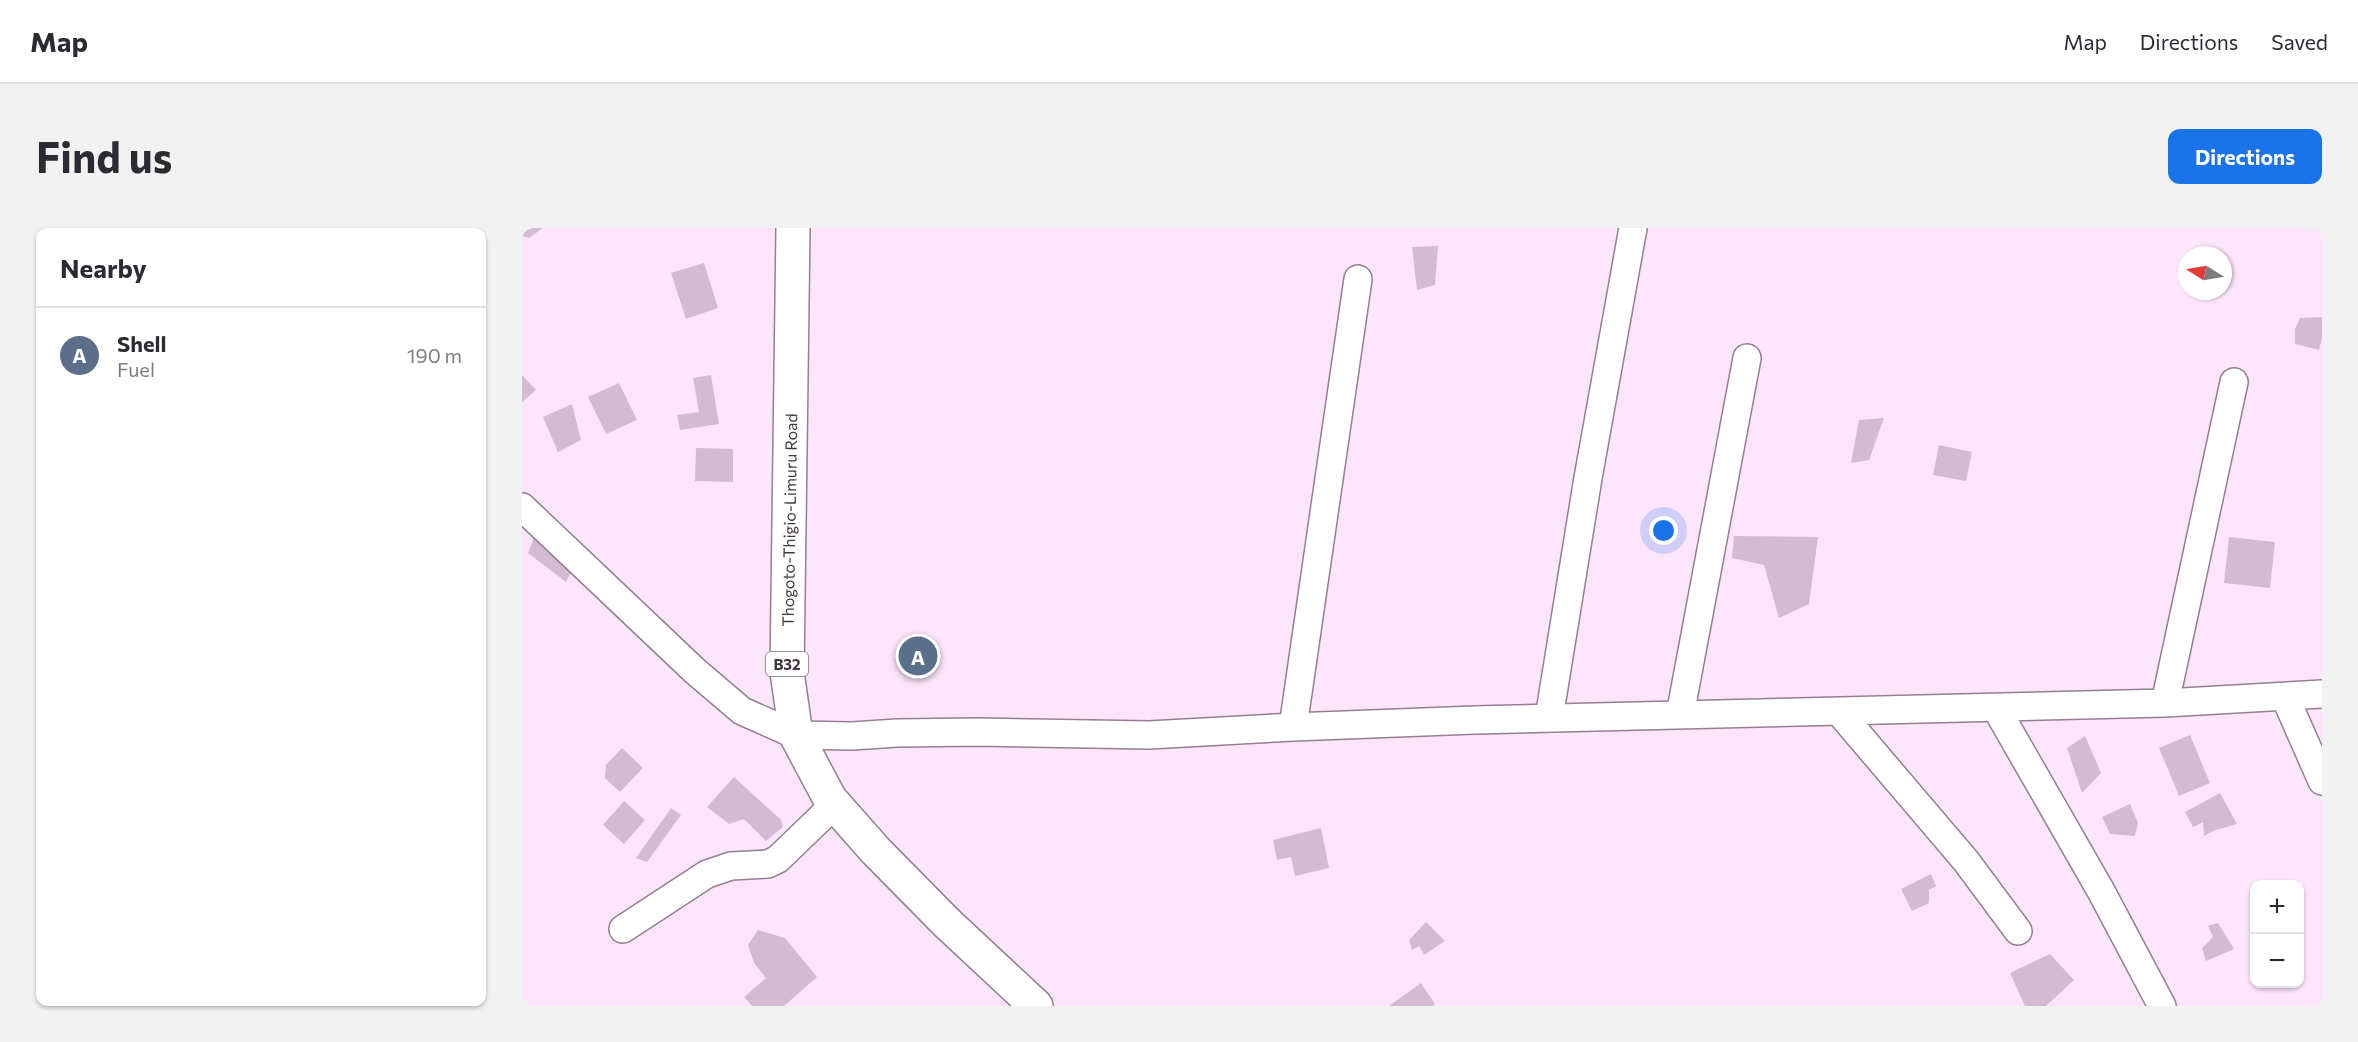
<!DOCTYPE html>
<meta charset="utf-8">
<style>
:root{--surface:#fff;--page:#f2f2f3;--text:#2b2b33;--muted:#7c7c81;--line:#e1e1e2;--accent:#1a73e8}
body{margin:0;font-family:Commissioner,sans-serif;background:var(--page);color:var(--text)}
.controls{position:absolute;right:18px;bottom:18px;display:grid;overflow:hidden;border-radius:12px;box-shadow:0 2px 4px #0004}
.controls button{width:54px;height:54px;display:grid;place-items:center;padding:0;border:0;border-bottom:2px solid var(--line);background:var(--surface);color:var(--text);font:30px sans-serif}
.compass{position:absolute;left:1656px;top:18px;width:54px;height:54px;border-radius:50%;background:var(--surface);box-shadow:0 2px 4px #0004;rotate:281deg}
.you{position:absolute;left:1142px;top:303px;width:21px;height:21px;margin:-15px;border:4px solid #fff;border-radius:50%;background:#1a73e8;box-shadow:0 0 0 9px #1a73e833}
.badge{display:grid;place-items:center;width:39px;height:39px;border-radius:50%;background:var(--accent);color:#fff;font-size:20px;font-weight:700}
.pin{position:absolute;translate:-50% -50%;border:3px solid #fff;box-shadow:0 2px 6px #0006}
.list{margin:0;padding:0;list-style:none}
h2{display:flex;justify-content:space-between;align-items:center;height:78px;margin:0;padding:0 24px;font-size:26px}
h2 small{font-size:20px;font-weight:400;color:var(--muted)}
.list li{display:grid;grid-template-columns:39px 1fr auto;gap:18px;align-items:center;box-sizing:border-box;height:96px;padding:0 24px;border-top:2px solid var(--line)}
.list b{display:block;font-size:22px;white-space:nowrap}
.list p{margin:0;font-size:20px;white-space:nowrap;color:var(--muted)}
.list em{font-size:20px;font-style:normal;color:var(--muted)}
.map{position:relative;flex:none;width:1800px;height:778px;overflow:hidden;border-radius:12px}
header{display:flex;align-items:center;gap:36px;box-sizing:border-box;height:84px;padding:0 30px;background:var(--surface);border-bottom:2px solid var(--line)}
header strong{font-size:28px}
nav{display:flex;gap:33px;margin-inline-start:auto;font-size:21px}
.intro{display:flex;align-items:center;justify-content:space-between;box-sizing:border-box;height:144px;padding:0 36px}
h1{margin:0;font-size:42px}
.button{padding:15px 27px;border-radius:12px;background:var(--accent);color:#fff;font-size:21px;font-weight:700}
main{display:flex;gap:36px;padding:0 36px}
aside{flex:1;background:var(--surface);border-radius:12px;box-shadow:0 2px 4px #0004}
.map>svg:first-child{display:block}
.building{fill:#d3bcd2}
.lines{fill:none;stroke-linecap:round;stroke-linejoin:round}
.minor-casing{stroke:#947f93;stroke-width:30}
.trunk-casing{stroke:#947f93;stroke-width:36}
.minor{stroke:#fff;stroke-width:27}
.trunk{stroke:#fff;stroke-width:33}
.labels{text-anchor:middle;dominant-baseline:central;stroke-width:4.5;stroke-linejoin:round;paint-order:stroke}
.shield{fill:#fff;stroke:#7a747a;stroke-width:1.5}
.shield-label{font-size:15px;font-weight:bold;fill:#413841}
.street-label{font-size:16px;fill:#413841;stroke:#fff}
</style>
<header>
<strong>Map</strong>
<nav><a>Map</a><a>Directions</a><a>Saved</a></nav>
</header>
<div class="intro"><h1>Find us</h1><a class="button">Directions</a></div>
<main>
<aside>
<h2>Nearby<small></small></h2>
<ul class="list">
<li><span class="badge" style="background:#5c6f8a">A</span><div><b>Shell</b><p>Fuel</p></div><em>190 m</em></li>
</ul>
</aside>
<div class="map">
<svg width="1800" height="778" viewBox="0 0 1800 778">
<rect width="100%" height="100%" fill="#fde5fc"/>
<path class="building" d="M 0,0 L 21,0 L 7,10 L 0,8 Z
M 916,18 L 913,57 L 895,62 L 890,19 Z
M 182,35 L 196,80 L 164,91 L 149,45 Z
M 1800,89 L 1800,110 L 1797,122 L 1773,116 L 1773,101 L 1778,90 Z
M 0,147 L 14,162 L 0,174 Z
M 189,147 L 197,196 L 158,202 L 155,187 L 177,184 L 171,150 Z
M 97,155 L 115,192 L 84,206 L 66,169 Z
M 50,176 L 59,212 L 36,224 L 21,189 Z
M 1362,190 L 1347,232 L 1329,235 L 1337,192 Z
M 1417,217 L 1450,224 L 1444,253 L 1411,247 Z
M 174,220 L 211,221 L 211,254 L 173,253 Z
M 13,307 L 50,342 L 44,354 L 6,325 Z
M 1212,308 L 1296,309 L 1287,376 L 1257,390 L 1242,337 L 1210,330 Z
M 1707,309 L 1753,314 L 1748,360 L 1702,355 Z
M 1668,507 L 1688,555 L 1657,568 L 1637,520 Z
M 1563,508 L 1579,545 L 1560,565 L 1545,520 Z
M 100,520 L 121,540 L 98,564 L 83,550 L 84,537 Z
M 212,549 L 259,592 L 261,599 L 244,613 L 222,591 L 207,596 L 185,579 Z
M 1698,565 L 1715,596 L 1691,603 L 1682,608 L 1681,594 L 1671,599 L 1663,584 Z
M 102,573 L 123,592 L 102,616 L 81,597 Z
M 1608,576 L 1616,595 L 1613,608 L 1588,606 L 1580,589 Z
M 149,580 L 159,587 L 125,634 L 114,630 Z
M 799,600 L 807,640 L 773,648 L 769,629 L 755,632 L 751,612 Z
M 1409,646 L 1414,658 L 1407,662 L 1407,675 L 1390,683 L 1379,661 Z
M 904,694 L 923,713 L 902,727 L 897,718 L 890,722 L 887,712 Z
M 1696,695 L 1712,721 L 1684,733 L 1680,720 L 1691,709 L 1686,698 Z
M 236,702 L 263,710 L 295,749 L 262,778 L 230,778 L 222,769 L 244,750 L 232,735 L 226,717 Z
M 1528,726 L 1552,752 L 1524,778 L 1503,778 L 1488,745 Z
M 899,755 L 913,776 L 911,778 L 867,778 Z"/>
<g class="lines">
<g class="minor-casing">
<path id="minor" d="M 0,279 L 173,443 L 220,483 L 274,507 L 330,508 L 375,505 L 457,504 L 627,507 L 771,499 L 953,492 L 1643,475 L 1800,466
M 1763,469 L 1800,553
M 1643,475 L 1712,154
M 1474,480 L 1579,663 L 1640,778
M 1318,485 L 1444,633 L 1496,703
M 1158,487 L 1225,130
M 1027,490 L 1066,250 L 1111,0
M 771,499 L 836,51
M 101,701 L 185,646 L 209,638 L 246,636 L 256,631 L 313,576"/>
</g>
<g class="trunk-casing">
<path id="trunk" d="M 271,0 L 265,444 L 274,507 L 308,571 L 354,623 L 424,694 L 514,778"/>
</g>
<use href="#minor" class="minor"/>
<use href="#trunk" class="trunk"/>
</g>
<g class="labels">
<rect class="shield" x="244" y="424" width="42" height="24" rx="4.5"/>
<g class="shield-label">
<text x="265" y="436">B32</text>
</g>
<g class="street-label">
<text transform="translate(267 292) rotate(-89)">Thogoto-Thigio-Limuru Road</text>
</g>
</g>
</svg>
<div class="controls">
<button>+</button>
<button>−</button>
</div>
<svg class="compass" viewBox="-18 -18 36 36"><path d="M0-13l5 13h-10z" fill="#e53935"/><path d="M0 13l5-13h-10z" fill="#7c7c81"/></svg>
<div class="you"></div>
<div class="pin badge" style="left:396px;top:428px;background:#5c6f8a">A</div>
</div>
</main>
